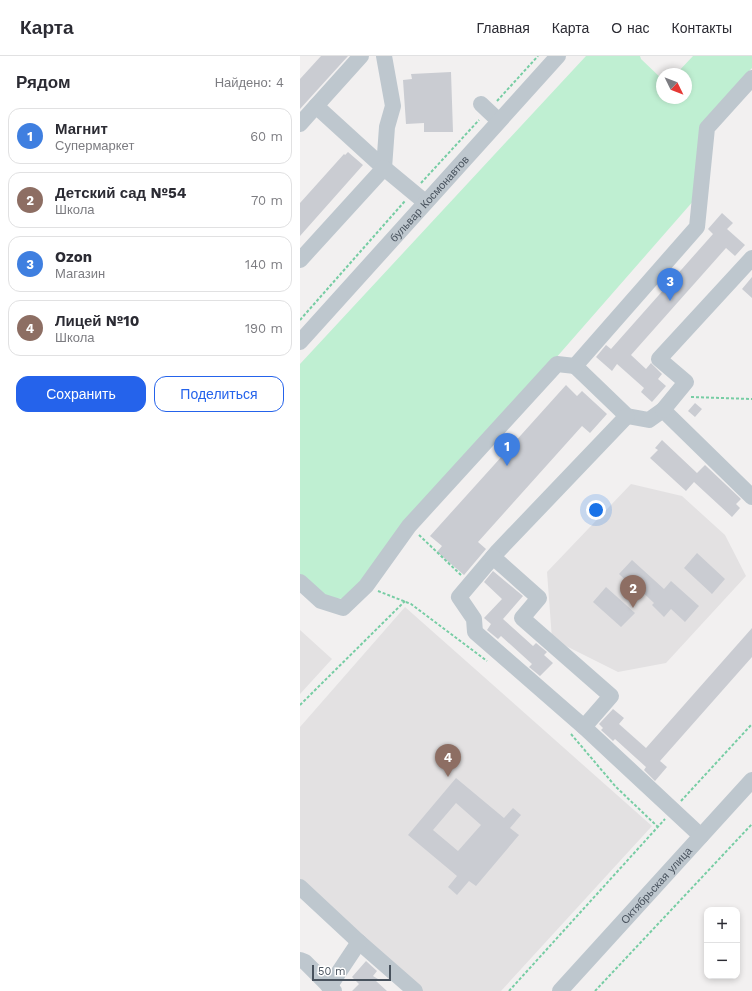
<!DOCTYPE html>
<html lang="ru">
<meta charset="utf-8">
<style>
:root{--surface:#fff;--page:#f7f7f7;--text:#2b2b33;--muted:#7c7c81;--line:#e1e1e2;--accent:#2563eb}
body{margin:0;font-family:"Work Sans",sans-serif;background:var(--page);color:var(--text)}
.controls{position:absolute;right:12px;bottom:12px;display:grid;overflow:hidden;border-radius:8px;box-shadow:0 2px 6px #0003}
.controls button{width:36px;height:36px;display:grid;place-items:center;padding:0;border:0;border-bottom:1px solid var(--line);background:var(--surface);color:var(--text);font:20px sans-serif}
.compass{position:absolute;left:356px;top:12px;width:36px;height:36px;border-radius:50%;background:var(--surface);box-shadow:0 2px 6px #0003;rotate:133deg}
.scale{position:absolute;left:12px;bottom:10px;width:79px;box-sizing:border-box;padding-left:4px;border:2px solid #48525d;border-top:0;font-size:11px;line-height:14px;white-space:nowrap;color:#48525d;-webkit-text-stroke:3px #fff;paint-order:stroke}
.you{position:absolute;left:296px;top:454px;width:14px;height:14px;margin:-10px;border:3px solid #fff;border-radius:50%;background:#1a73e8;box-shadow:0 0 0 6px #1a73e833}
.badge{display:grid;place-items:center;width:26px;height:26px;border-radius:50%;background:var(--accent);color:#fff;font-size:13px;font-weight:700}
.pin{position:absolute;translate:-50% -33px;filter:drop-shadow(0 1px 2px #0008)}
.pin::after{content:'';position:absolute;top:21px;width:14px;height:12px;background:inherit;clip-path:polygon(0 0,100% 0,50% 100%)}
.list{margin:0;padding:0;list-style:none}
h2{display:flex;justify-content:space-between;align-items:center;height:52px;margin:0;padding:0 16px;font-size:17px}
h2 small{font-size:13px;font-weight:400;color:var(--muted)}
.list li{display:grid;grid-template-columns:26px 1fr auto;gap:12px;align-items:center;box-sizing:border-box;height:56px;margin:0 8px 8px;padding:0 8px;border:1px solid var(--line);border-radius:12px}
.list b{display:block;font-size:15px;white-space:nowrap}
.list p{margin:0;font-size:13px;white-space:nowrap;color:var(--muted)}
.list em{font-size:13px;font-style:normal;color:var(--muted)}
.actions{display:flex;gap:8px;padding:12px 16px}
.actions a{flex:1;padding:9px 0;border:1px solid var(--accent);border-radius:12px;text-align:center;font-size:14px;color:var(--accent)}
.actions .main{background:var(--accent);color:#fff}
.map{position:relative;flex:none;width:452px;height:935px;overflow:hidden}
header{display:flex;align-items:center;gap:24px;box-sizing:border-box;height:56px;padding:0 20px;background:var(--surface);border-bottom:1px solid var(--line)}
header strong{font-size:19px}
nav{display:flex;gap:22px;margin-inline-start:auto;font-size:14px}
main{display:flex}
aside{flex:1;background:var(--surface)}
.map>svg:first-child{display:block}
.education{fill:#e3e1e2}
.green{fill:#bfefd2}
.building{fill:#caccd2;fill-rule:evenodd}
.lines{fill:none;stroke-linecap:round;stroke-linejoin:round}
.path{stroke:#77cda4;stroke-width:2;stroke-dasharray:3 2;stroke-linecap:butt}
.minor{stroke:#bec7ce;stroke-width:16}
.labels{text-anchor:middle;dominant-baseline:central;stroke-width:3;stroke-linejoin:round;paint-order:stroke}
.street-label{font-size:11px;fill:#48525d;stroke:#fff}
</style>
<header>
<strong>Карта</strong>
<nav><a>Главная</a><a>Карта</a><a>О нас</a><a>Контакты</a></nav>
</header>
<main>
<aside>
<h2>Рядом<small>Найдено: 4</small></h2>
<ul class="list">
<li><span class="badge" style="background:#3f7fe0">1</span><div><b>Магнит</b><p>Супермаркет</p></div><em>60 m</em></li>
<li><span class="badge" style="background:#8d6e63">2</span><div><b>Детский сад №54</b><p>Школа</p></div><em>70 m</em></li>
<li><span class="badge" style="background:#3f7fe0">3</span><div><b>Ozon</b><p>Магазин</p></div><em>140 m</em></li>
<li><span class="badge" style="background:#8d6e63">4</span><div><b>Лицей №10</b><p>Школа</p></div><em>190 m</em></li>
</ul>
<div class="actions"><a class="main">Сохранить</a><a>Поделиться</a></div>
</aside>
<div class="map">
<svg width="452" height="935" viewBox="0 0 452 935">
<rect width="100%" height="100%" fill="#f2f0f0"/>
<path class="education" d="M 331,428 L 382,440 L 425,479 L 446,520 L 366,607 L 318,616 L 252,583 L 247,516 Z
M 105,551 L 352,770 L 201,935 L 123,935 L 0,826 L 0,671 Z
M 0,574 L 32,603 L 0,638 Z"/>
<path class="green" d="M 286,0 L 340,0 L 341,3 L 362,23 L 362,42 L 386,42 L 386,18 L 376,18 L 393,0 L 452,0 L 452,12 L 403,66 L 395,143 L 45,543 L 26,542 L 0,520 L 0,308 Z"/>
<path class="building" d="M 21,0 L 48,0 L 0,53 L 0,23 Z
M 151,16 L 153,76 L 124,76 L 124,67 L 106,68 L 103,24 L 112,23 L 111,18 Z
M 48,96 L 63,109 L 0,180 L 0,147 L 44,98 L 45,99 Z
M 422,157 L 433,167 L 427,173 L 445,189 L 435,200 L 426,192 L 331,299 L 346,313 L 351,307 L 362,318 L 358,323 L 366,330 L 352,346 L 341,336 L 344,332 L 317,308 L 312,315 L 296,301 L 306,289 L 311,293 L 413,178 L 408,173 Z
M 452,221 L 452,242 L 442,233 Z
M 266,329 L 277,340 L 282,335 L 307,358 L 290,377 L 282,370 L 178,486 L 186,493 L 164,519 L 137,496 L 142,490 L 130,480 Z
M 395,347 L 402,353 L 395,361 L 388,355 Z
M 362,384 L 397,417 L 405,409 L 441,443 L 436,448 L 440,452 L 432,461 L 394,426 L 386,435 L 350,402 L 358,394 L 355,392 Z
M 397,497 L 425,523 L 412,538 L 384,512 Z
M 332,504 L 364,533 L 371,525 L 399,550 L 385,566 L 371,553 L 364,561 L 352,549 L 354,547 L 337,531 L 335,533 L 319,518 Z
M 193,515 L 223,540 L 203,563 L 233,590 L 236,587 L 247,596 L 244,599 L 253,607 L 240,620 L 229,611 L 232,608 L 201,580 L 198,583 L 187,574 L 191,568 L 184,562 L 202,543 L 184,526 Z
M 306,531 L 335,557 L 321,571 L 293,546 Z
M 452,572 L 452,601 L 360,705 L 367,711 L 355,725 L 344,714 L 346,711 L 315,683 L 313,685 L 301,674 L 303,672 L 299,668 L 313,653 L 324,662 L 319,668 L 346,692 Z
M 156,722 L 204,762 L 213,752 L 221,759 L 210,772 L 219,779 L 176,830 L 169,825 L 157,839 L 148,831 L 157,820 L 108,779 ZM 156,747 L 181,769 L 158,795 L 133,774 Z
M 66,905 L 77,915 L 73,920 L 78,923 L 76,925 L 87,935 L 52,935 L 59,928 L 52,921 Z"/>
<g class="lines">
<path class="path" d="M 197,45 L 238,0
M 121,127 L 179,64
M 0,264 L 105,145
M 391,341 L 452,343
M 119,479 L 161,519
M 78,535 L 111,548 L 187,605
M 0,649 L 105,545
M 271,678 L 316,731 L 358,771
M 381,745 L 452,668
M 209,935 L 365,763
M 295,935 L 452,768"/>
<g class="minor">
<path d="M 181,48 L 199,65"/>
<path d="M 16,50 L 61,0"/>
<path d="M 0,68 L 16,50 L 84,112 L 87,71 L 93,50 L 84,0"/>
<path d="M 0,204 L 84,112 L 125,146"/>
<path id="s1" d="M 0,286 L 258,0"/>
<path d="M 275,310 L 327,360 L 349,364 L 363,354 L 452,441"/>
<path d="M 363,354 L 386,326 L 359,303 L 452,202"/>
<path d="M 327,360 L 198,495 L 159,541 L 174,563 L 175,576 L 284,671 L 401,780"/>
<path d="M 193,501 L 239,542 L 222,562 L 311,640 L 284,671"/>
<path d="M 0,526 L 21,545 L 43,552 L 66,530 L 109,470 L 257,308 L 275,310 L 397,171 L 407,72 L 452,22"/>
<path d="M 0,831 L 59,886 L 115,935"/>
<path d="M 0,904 L 5,906 L 34,935"/>
<path d="M 29,931 L 59,886"/>
<path id="s2" d="M 260,935 L 452,724"/>
</g>
</g>
<g class="labels">
<g class="street-label">
<text stroke="none"><textPath href="#s1" startOffset="193">бульвар Космонавтов</textPath></text>
<text stroke="none"><textPath href="#s2" startOffset="143">Октябрьская улица</textPath></text>
</g>
</g>
</svg>
<div class="controls">
<button>+</button>
<button>−</button>
</div>
<svg class="compass" viewBox="-18 -18 36 36"><path d="M0-13l5 13h-10z" fill="#e53935"/><path d="M0 13l5-13h-10z" fill="#7c7c81"/></svg>
<div class="scale">50 m</div>
<div class="you"></div>
<div class="pin badge" style="left:207px;top:410px;background:#3f7fe0">1</div>
<div class="pin badge" style="left:333px;top:552px;background:#8d6e63">2</div>
<div class="pin badge" style="left:370px;top:245px;background:#3f7fe0">3</div>
<div class="pin badge" style="left:148px;top:721px;background:#8d6e63">4</div>
</div>
</main>
